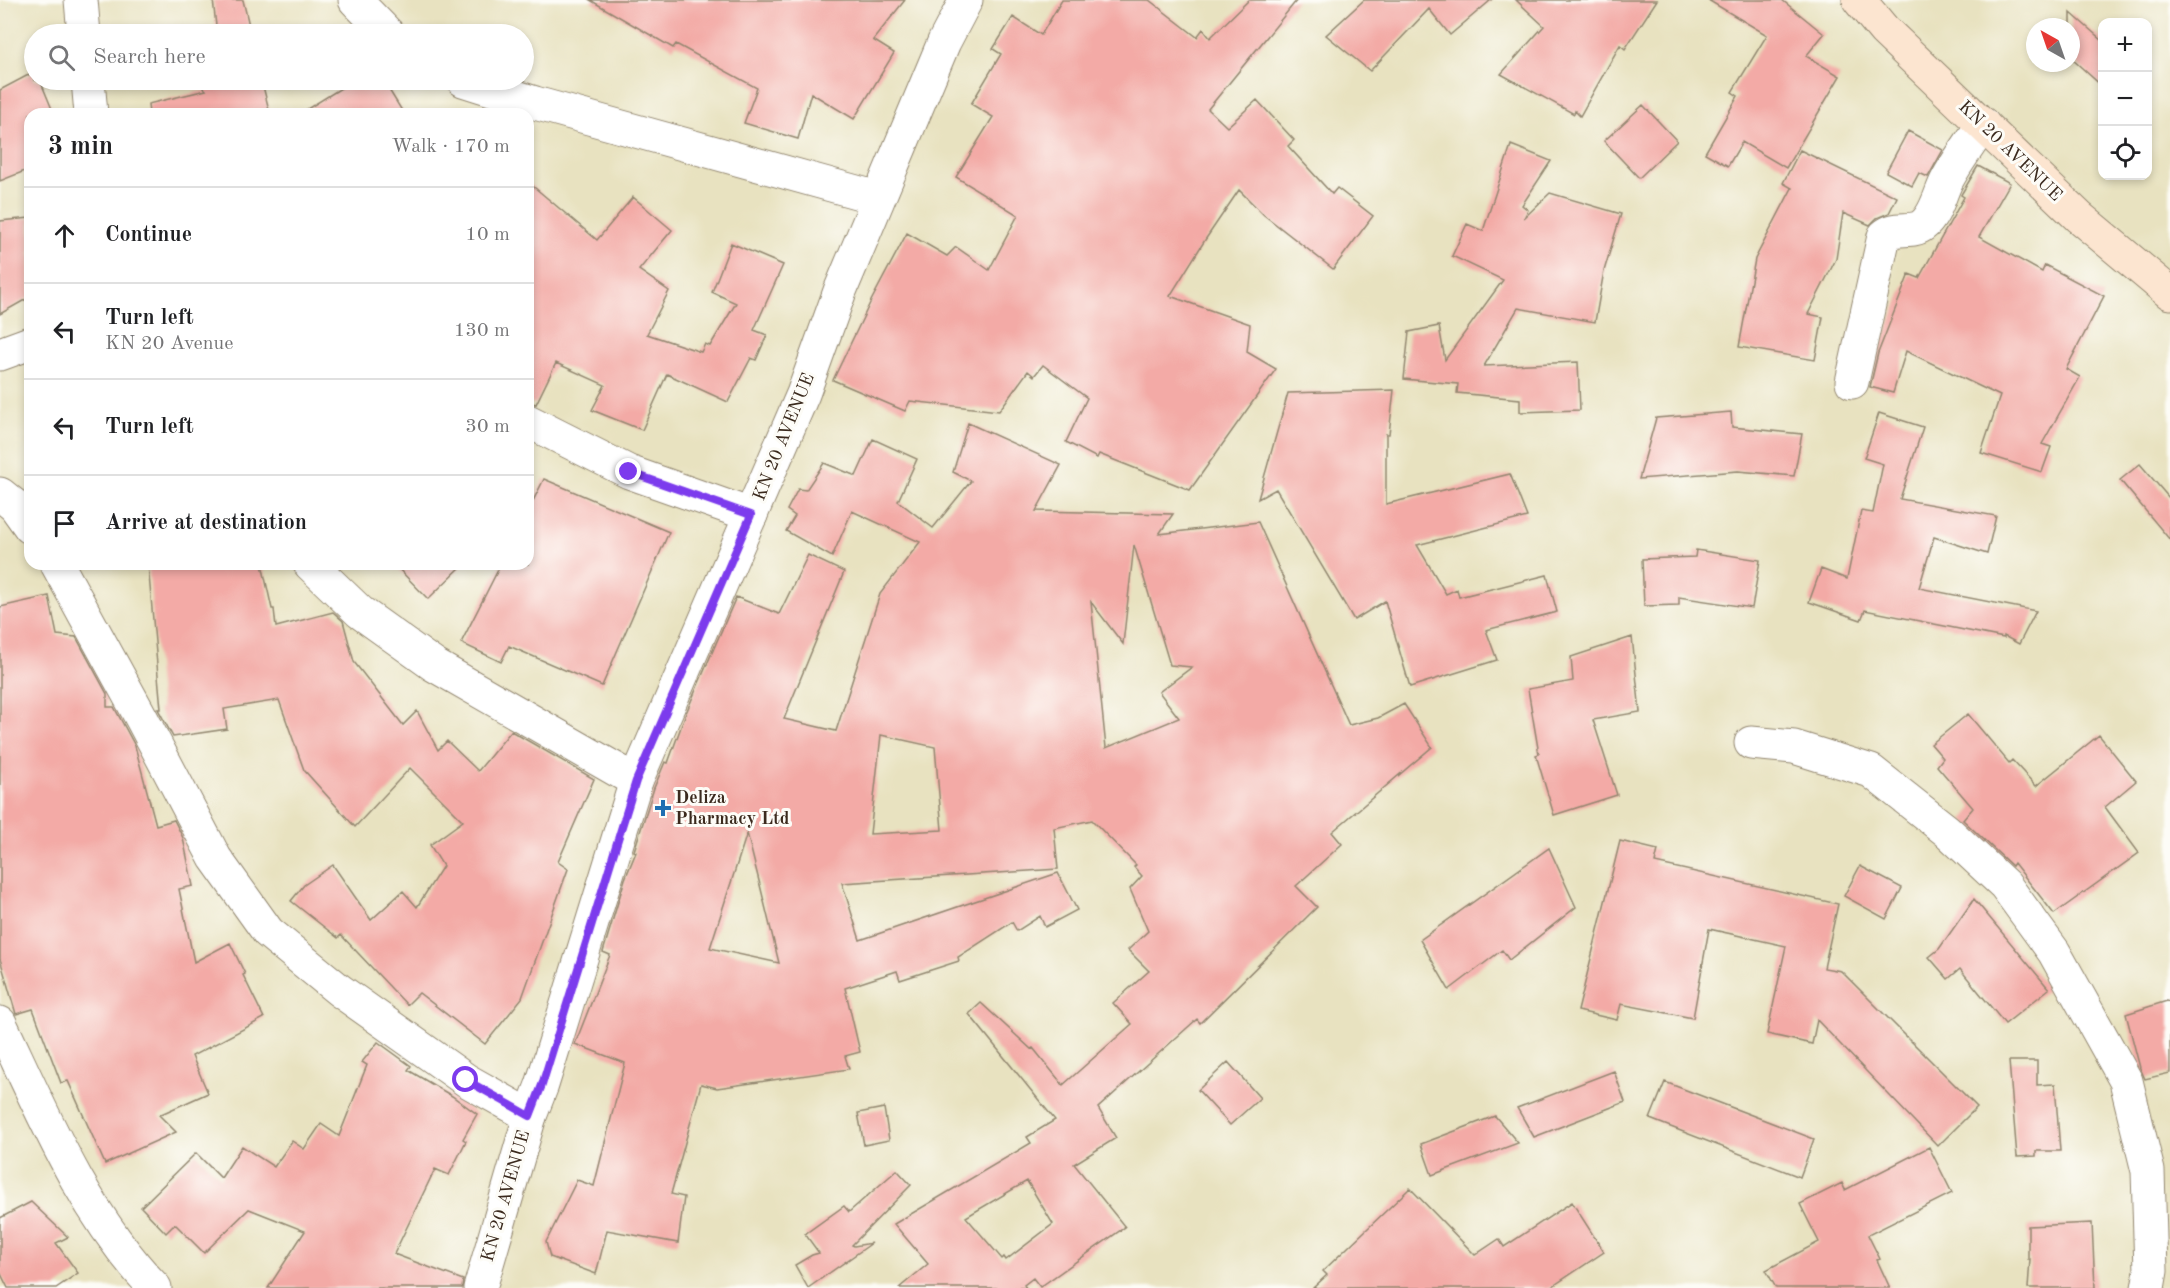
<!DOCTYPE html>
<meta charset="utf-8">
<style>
:root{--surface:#fff;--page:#f6f6f6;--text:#202124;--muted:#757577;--line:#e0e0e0}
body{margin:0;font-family:"Old Standard TT",serif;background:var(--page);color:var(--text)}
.controls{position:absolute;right:18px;top:18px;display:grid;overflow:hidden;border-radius:12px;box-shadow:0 3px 9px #0003}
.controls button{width:54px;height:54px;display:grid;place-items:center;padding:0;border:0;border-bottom:2px solid var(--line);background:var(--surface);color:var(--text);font:30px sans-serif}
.compass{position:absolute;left:2026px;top:18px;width:54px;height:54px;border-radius:50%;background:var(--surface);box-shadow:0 3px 9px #0003;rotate:320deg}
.stop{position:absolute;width:18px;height:18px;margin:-14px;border:4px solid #7c3aed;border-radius:50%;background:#fff}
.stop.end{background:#7c3aed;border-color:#fff;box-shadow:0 2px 6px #0008}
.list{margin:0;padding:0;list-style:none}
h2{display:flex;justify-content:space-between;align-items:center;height:78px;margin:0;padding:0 24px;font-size:26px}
h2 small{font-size:20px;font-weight:400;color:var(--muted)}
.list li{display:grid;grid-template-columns:39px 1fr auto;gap:18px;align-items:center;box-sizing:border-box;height:96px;padding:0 24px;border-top:2px solid var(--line)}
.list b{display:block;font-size:22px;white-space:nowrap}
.list p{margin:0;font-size:20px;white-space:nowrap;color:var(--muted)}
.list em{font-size:20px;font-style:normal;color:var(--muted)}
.icon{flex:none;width:33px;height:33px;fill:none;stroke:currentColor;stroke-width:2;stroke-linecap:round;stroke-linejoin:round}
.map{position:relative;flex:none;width:2170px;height:1288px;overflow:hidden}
.search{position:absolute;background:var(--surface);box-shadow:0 3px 9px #0003;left:24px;top:24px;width:510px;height:66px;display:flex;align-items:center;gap:15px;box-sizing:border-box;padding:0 21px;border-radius:33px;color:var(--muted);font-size:22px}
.panel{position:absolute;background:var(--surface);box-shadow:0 3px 9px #0003;left:24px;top:108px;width:510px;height:462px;border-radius:18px}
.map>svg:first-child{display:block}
.building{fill:#f3aaa6;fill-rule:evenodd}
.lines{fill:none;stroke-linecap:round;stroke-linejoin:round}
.minor-casing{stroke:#92866f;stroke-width:35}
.tertiary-casing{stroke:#92866f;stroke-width:35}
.secondary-casing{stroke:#92866f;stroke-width:35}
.minor{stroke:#fff;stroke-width:33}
.tertiary{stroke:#fff;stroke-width:33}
.secondary{stroke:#fce5d0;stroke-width:33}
.route{stroke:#7c3aed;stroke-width:8}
.poi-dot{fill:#1f6fb2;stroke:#fdfcf7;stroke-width:2}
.labels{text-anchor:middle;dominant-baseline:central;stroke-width:6;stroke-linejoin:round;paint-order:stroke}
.street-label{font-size:18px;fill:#3b2a1e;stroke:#fdfcf7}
.poi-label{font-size:18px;font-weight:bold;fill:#3b2a1e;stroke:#fdfcf7;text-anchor:start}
</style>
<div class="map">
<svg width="2170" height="1288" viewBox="0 0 2170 1288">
<rect width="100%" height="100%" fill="#fdfcf7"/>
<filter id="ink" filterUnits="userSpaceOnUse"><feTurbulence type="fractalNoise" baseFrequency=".0167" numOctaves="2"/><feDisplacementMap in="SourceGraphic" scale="12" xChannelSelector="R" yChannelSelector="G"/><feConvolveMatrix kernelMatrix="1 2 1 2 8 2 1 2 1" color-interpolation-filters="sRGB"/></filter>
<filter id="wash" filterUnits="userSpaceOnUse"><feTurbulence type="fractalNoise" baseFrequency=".008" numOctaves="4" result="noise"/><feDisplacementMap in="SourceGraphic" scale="24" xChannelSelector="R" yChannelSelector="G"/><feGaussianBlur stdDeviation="1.35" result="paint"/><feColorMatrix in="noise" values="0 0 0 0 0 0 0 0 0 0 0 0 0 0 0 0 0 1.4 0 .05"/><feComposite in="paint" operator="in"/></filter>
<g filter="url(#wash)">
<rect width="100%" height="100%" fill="#e8e2c0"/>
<g id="blocks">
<path class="building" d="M 213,0 L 243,0 L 251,34 L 217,34 Z
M 590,0 L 905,0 L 873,40 L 894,53 L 854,119 L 811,93 L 798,139 L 744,123 L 757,88 L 676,44 L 673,48 Z
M 1062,0 L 1149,0 L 1197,37 L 1203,29 L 1210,38 L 1249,0 L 1297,0 L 1208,109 L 1227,127 L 1257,100 L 1294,140 L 1288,146 L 1332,194 L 1337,188 L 1373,216 L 1333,269 L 1264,215 L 1239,190 L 1205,240 L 1170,296 L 1250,324 L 1247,352 L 1276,369 L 1190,490 L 1099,454 L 1097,458 L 1066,442 L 1087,398 L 1043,365 L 1034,376 L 1028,371 L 999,411 L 910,401 L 905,411 L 833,380 L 871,301 L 907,233 L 947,256 L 956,247 L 989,270 L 1018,215 L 956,177 L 993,117 L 971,104 L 1001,54 L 993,49 L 1013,17 L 1041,35 Z
M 1364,0 L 1491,0 L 1450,35 L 1429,9 L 1370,71 L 1326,35 Z
M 1516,0 L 1657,0 L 1625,49 L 1620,45 L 1580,116 L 1575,111 L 1574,114 L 1501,74 L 1544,26 Z
M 1708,0 L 1782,0 L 1824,34 L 1806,56 L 1840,76 L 1786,168 L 1742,142 L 1728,166 L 1705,153 L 1738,96 L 1732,92 L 1767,35 Z
M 2071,13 L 2103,41 L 2103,87 L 2071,58 Z
M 34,72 L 34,80 L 40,80 L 54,114 L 30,114 L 30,147 L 25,171 L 0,181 L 0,90 Z
M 196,80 L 253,80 L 263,86 L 270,114 L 149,114 L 148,104 L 206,90 Z
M 354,80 L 383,80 L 404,114 L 299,114 Z
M 1643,105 L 1677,141 L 1639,178 L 1604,141 Z
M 1908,131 L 1943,150 L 1928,177 L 1919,173 L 1912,186 L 1886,172 Z
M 1511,145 L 1551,161 L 1522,205 L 1528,210 L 1524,218 L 1550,193 L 1621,214 L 1604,271 L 1595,322 L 1518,308 L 1484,366 L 1578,362 L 1580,410 L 1520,412 L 1520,399 L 1457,393 L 1458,384 L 1404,379 L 1409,332 L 1439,326 L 1445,360 L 1503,280 L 1452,256 L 1467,224 L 1483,231 Z
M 1800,150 L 1897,197 L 1889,213 L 1877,218 L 1870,225 L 1843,213 L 1836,259 L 1808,314 L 1823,317 L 1815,360 L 1739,347 L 1755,259 L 1792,188 L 1783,183 Z
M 1978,166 L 2010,183 L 1979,237 L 2042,272 L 2045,265 L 2104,296 L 2066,369 L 2080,377 L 2042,444 L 2051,447 L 2042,472 L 1981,453 L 2000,396 L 1906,351 L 1893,393 L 1870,387 L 1878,353 L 1909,274 L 1919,278 L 1964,197 L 1961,195 L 1962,193 Z
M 528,182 L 597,240 L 633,197 L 672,230 L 639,270 L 669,291 L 647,334 L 701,352 L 705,344 L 710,346 L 736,303 L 712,292 L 731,243 L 783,265 L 754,330 L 767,335 L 756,360 L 751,358 L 728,402 L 667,374 L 642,430 L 592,410 L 605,385 L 556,363 L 536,404 L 528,402 Z
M 30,218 L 30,297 L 0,314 L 0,221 Z
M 1394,390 L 1389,434 L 1386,434 L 1386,504 L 1510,474 L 1527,517 L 1417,545 L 1446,594 L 1457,589 L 1459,597 L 1547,575 L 1557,612 L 1486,630 L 1497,660 L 1410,687 L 1385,601 L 1354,620 L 1276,489 L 1258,499 L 1288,393 Z
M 1731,412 L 1732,427 L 1802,434 L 1794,476 L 1738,471 L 1639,479 L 1656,418 Z
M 1879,413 L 1923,427 L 1900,499 L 1996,516 L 1987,554 L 1934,537 L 1919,588 L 2036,611 L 2019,644 L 2004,636 L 2004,638 L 1865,610 L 1861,620 L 1809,602 L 1821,569 L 1847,579 L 1861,511 L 1873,513 L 1883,464 L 1864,458 Z
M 968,423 L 1061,465 L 1036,511 L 1173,514 L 1159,534 L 1258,522 L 1349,725 L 1378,718 L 1404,704 L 1432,747 L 1332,832 L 1342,844 L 1296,886 L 1317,907 L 1200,1023 L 1197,1019 L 1098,1108 L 1116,1138 L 1074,1164 L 1125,1227 L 1040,1287 L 1033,1278 L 1024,1285 L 1026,1288 L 899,1288 L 928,1264 L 894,1224 L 1031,1143 L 1027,1137 L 1055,1120 L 969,1014 L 981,1003 L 1031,1049 L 1033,1048 L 1063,1085 L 1132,1024 L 1113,1003 L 1149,971 L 1128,950 L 1148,931 L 1130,889 L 1142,876 L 1134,867 L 1136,865 L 1092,820 L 1054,828 L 1058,869 L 842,883 L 860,940 L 1058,873 L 1077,910 L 1045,927 L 1040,916 L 1017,931 L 1012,922 L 958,957 L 959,961 L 900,980 L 897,971 L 845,988 L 860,1052 L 845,1056 L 849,1069 L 717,1088 L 701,1084 L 671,1194 L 684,1197 L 678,1243 L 607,1230 L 596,1274 L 550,1257 L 546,1242 L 577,1180 L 594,1186 L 625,1063 L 575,1044 L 610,955 L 603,952 L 625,879 L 636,852 L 634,851 L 654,788 L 665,762 L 668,763 L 686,713 L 736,597 L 779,614 L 808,555 L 844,572 L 784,719 L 836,731 L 880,594 L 920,542 L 852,511 L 832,557 L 786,531 L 795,516 L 787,510 L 798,489 L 806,490 L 824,463 L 856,476 L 873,439 L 917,459 L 898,501 L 933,528 L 971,481 L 953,472 ZM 1134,545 L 1170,665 L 1192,667 L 1159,692 L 1179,718 L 1106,748 L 1091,602 L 1123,644 ZM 881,735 L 935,747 L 942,830 L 870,834 ZM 747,833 L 761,889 L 779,963 L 710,948 ZM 1027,1181 L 1053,1224 L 1006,1260 L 1004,1257 L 1002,1259 L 966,1217 Z
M 2140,464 L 2170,499 L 2170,540 L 2120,480 Z
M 544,479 L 669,532 L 602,686 L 509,646 L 501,662 L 461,643 L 501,564 L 528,564 L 528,511 Z
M 1696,550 L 1760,560 L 1752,608 L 1679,597 L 1679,605 L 1644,606 L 1642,559 L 1695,557 Z
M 148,564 L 262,564 L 272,609 L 274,609 L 276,627 L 333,612 L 343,621 L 354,662 L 403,725 L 417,711 L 438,750 L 447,741 L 478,771 L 511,731 L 594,779 L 558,862 L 568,869 L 522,998 L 485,1044 L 419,993 L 407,1005 L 341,935 L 338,938 L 291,901 L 304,885 L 333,865 L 371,920 L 403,891 L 417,907 L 443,866 L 430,845 L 463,821 L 410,768 L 355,827 L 304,770 L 279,700 L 224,709 L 227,729 L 173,737 L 158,709 L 161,709 Z
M 394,564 L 464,564 L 428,599 Z
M 49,596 L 57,635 L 76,637 L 107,694 L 107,707 L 114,707 L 135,746 L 156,825 L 174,820 L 183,838 L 193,886 L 179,889 L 194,962 L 230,943 L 245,974 L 243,975 L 264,1018 L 192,1056 L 208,1093 L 159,1115 L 176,1132 L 105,1164 L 68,1081 L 61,1083 L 33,1009 L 16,1014 L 0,959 L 0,607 Z
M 1632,637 L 1640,712 L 1593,720 L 1617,795 L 1554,815 L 1536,755 L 1539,754 L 1528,689 L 1573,681 L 1571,657 Z
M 1968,714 L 2009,763 L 2012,760 L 2036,786 L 2099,735 L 2136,781 L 2105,807 L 2139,853 L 2054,914 L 2014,863 L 2012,866 L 1963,820 L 1973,808 L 1937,766 L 1943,758 L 1931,744 Z
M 1620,841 L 1658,850 L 1655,863 L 1838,904 L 1824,968 L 1841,971 L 1977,1107 L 1938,1146 L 1817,1020 L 1812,1044 L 1767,1034 L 1786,946 L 1709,929 L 1693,1018 L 1621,1004 L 1617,1020 L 1578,1011 Z
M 1549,848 L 1576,907 L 1509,960 L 1502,950 L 1449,990 L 1420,940 Z
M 1860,866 L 1902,888 L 1886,919 L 1844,896 Z
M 1974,899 L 2049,989 L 2005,1024 L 1960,969 L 1948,979 L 1929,957 L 1939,949 Z
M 2170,1000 L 2170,1073 L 2145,1079 L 2140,1068 L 2126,1014 Z
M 378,1042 L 411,1066 L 408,1070 L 452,1096 L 477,1114 L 463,1139 L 466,1141 L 449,1175 L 435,1169 L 394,1254 L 463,1280 L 462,1288 L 268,1288 L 305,1231 L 249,1209 L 204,1253 L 175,1224 L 166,1233 L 141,1207 L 196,1153 L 221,1178 L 242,1146 L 274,1167 L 292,1141 L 304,1149 L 321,1124 L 339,1136 L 367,1065 L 362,1062 Z
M 2009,1061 L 2037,1061 L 2037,1085 L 2055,1084 L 2060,1151 L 2036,1151 L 2036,1156 L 2017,1157 Z
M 1228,1062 L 1260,1098 L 1230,1125 L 1198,1090 Z
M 1614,1071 L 1625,1102 L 1534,1137 L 1517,1108 Z
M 1665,1082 L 1814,1139 L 1800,1177 L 1650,1119 Z
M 884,1108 L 889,1140 L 864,1145 L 858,1113 Z
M 1495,1116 L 1518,1143 L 1432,1175 L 1421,1144 Z
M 1929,1147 L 1952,1193 L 1868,1235 L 1880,1259 L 1877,1260 L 1890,1288 L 1776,1288 L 1766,1270 L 1819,1242 L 1800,1204 L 1842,1183 L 1845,1190 Z
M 897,1170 L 911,1185 L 852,1245 L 854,1246 L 872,1243 L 808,1288 L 795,1265 L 812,1255 L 819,1253 L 805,1234 L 844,1206 L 849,1212 Z
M 1410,1188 L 1475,1255 L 1499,1239 L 1504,1247 L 1572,1202 L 1604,1252 L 1550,1288 L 1313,1288 L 1327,1275 L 1323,1271 Z
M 31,1202 L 68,1237 L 56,1243 L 78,1273 L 56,1288 L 8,1288 L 0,1272 L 0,1218 Z
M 2092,1223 L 2095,1288 L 2028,1288 L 2030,1259 L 2028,1259 L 2028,1226 Z"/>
</g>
</g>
<g filter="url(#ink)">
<use href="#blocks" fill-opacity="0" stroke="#92866f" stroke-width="1.5"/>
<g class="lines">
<g class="minor-casing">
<path id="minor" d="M 81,0 L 84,34
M 355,0 L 388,34
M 88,80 L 91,114
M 463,80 L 535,103 L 878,198
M 0,354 L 30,343
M 1852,382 L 1884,236 C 1895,225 1912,234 1923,225 C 1936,215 1940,193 1947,180 C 1957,161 1971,143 1983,124
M 528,421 L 629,472 L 751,515
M 0,494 L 15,506 L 30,527
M 57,564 L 142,719 L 215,858 L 268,932 L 339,990 L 466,1080 L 530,1116
M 310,564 L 360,612 L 434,665 L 636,781
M 1751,743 L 1794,747 L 1871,771 L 1947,831 L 2005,885 L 2054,952 L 2126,1081 L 2148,1171 L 2151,1271 L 2148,1288"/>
</g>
<g class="tertiary-casing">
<path id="tertiary" d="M 0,1023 C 43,1114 84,1214 155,1288
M 480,1288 L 530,1116 L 542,1085 L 636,781 L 803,394 L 840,291 L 944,42 L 966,0"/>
</g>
<g class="secondary-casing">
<path id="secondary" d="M 1859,0 L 1884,30 L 2079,217 L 2170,293"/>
</g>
<use href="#minor" class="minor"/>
<use href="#tertiary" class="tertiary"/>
<use href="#secondary" class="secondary"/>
</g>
</g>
<g class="lines" filter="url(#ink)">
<path class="route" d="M 466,1080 L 530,1116 L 542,1085 L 636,781 L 751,515 L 629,472"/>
</g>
<path class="poi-dot" d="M660 799h6v6h6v6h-6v6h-6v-6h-6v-6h6z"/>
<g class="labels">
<g class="street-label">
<text transform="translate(2010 151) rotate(44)">KN 20 AVENUE</text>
<text transform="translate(784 437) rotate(-68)">KN 20 AVENUE</text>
<text transform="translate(506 1196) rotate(-74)">KN 20 AVENUE</text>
</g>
<g class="poi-label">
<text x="675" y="798">Deliza<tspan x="675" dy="21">Pharmacy Ltd</tspan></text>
</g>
</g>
</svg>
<div class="controls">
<button>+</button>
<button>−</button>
<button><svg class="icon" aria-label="locate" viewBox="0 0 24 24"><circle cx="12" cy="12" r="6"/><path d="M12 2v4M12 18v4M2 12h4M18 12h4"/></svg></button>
</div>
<svg class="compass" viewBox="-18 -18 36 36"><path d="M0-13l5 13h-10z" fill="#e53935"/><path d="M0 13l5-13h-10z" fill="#757577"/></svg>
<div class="stop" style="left:466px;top:1080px"></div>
<div class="stop end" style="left:629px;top:472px"></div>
<div class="search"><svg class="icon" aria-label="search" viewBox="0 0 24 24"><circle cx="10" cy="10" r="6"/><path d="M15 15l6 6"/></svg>Search here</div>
<section class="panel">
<h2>3 min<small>Walk · 170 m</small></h2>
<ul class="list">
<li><svg class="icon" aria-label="ahead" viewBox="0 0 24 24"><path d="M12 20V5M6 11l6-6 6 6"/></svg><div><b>Continue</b></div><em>10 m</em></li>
<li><svg class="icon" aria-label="left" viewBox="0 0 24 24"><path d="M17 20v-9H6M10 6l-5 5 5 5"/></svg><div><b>Turn left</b><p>KN 20 Avenue</p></div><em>130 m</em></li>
<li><svg class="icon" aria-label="left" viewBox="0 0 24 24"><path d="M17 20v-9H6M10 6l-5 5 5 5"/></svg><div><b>Turn left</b></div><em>30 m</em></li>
<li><svg class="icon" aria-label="arrive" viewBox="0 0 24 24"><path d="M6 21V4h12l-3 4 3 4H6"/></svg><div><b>Arrive at destination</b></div></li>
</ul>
</section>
</div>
